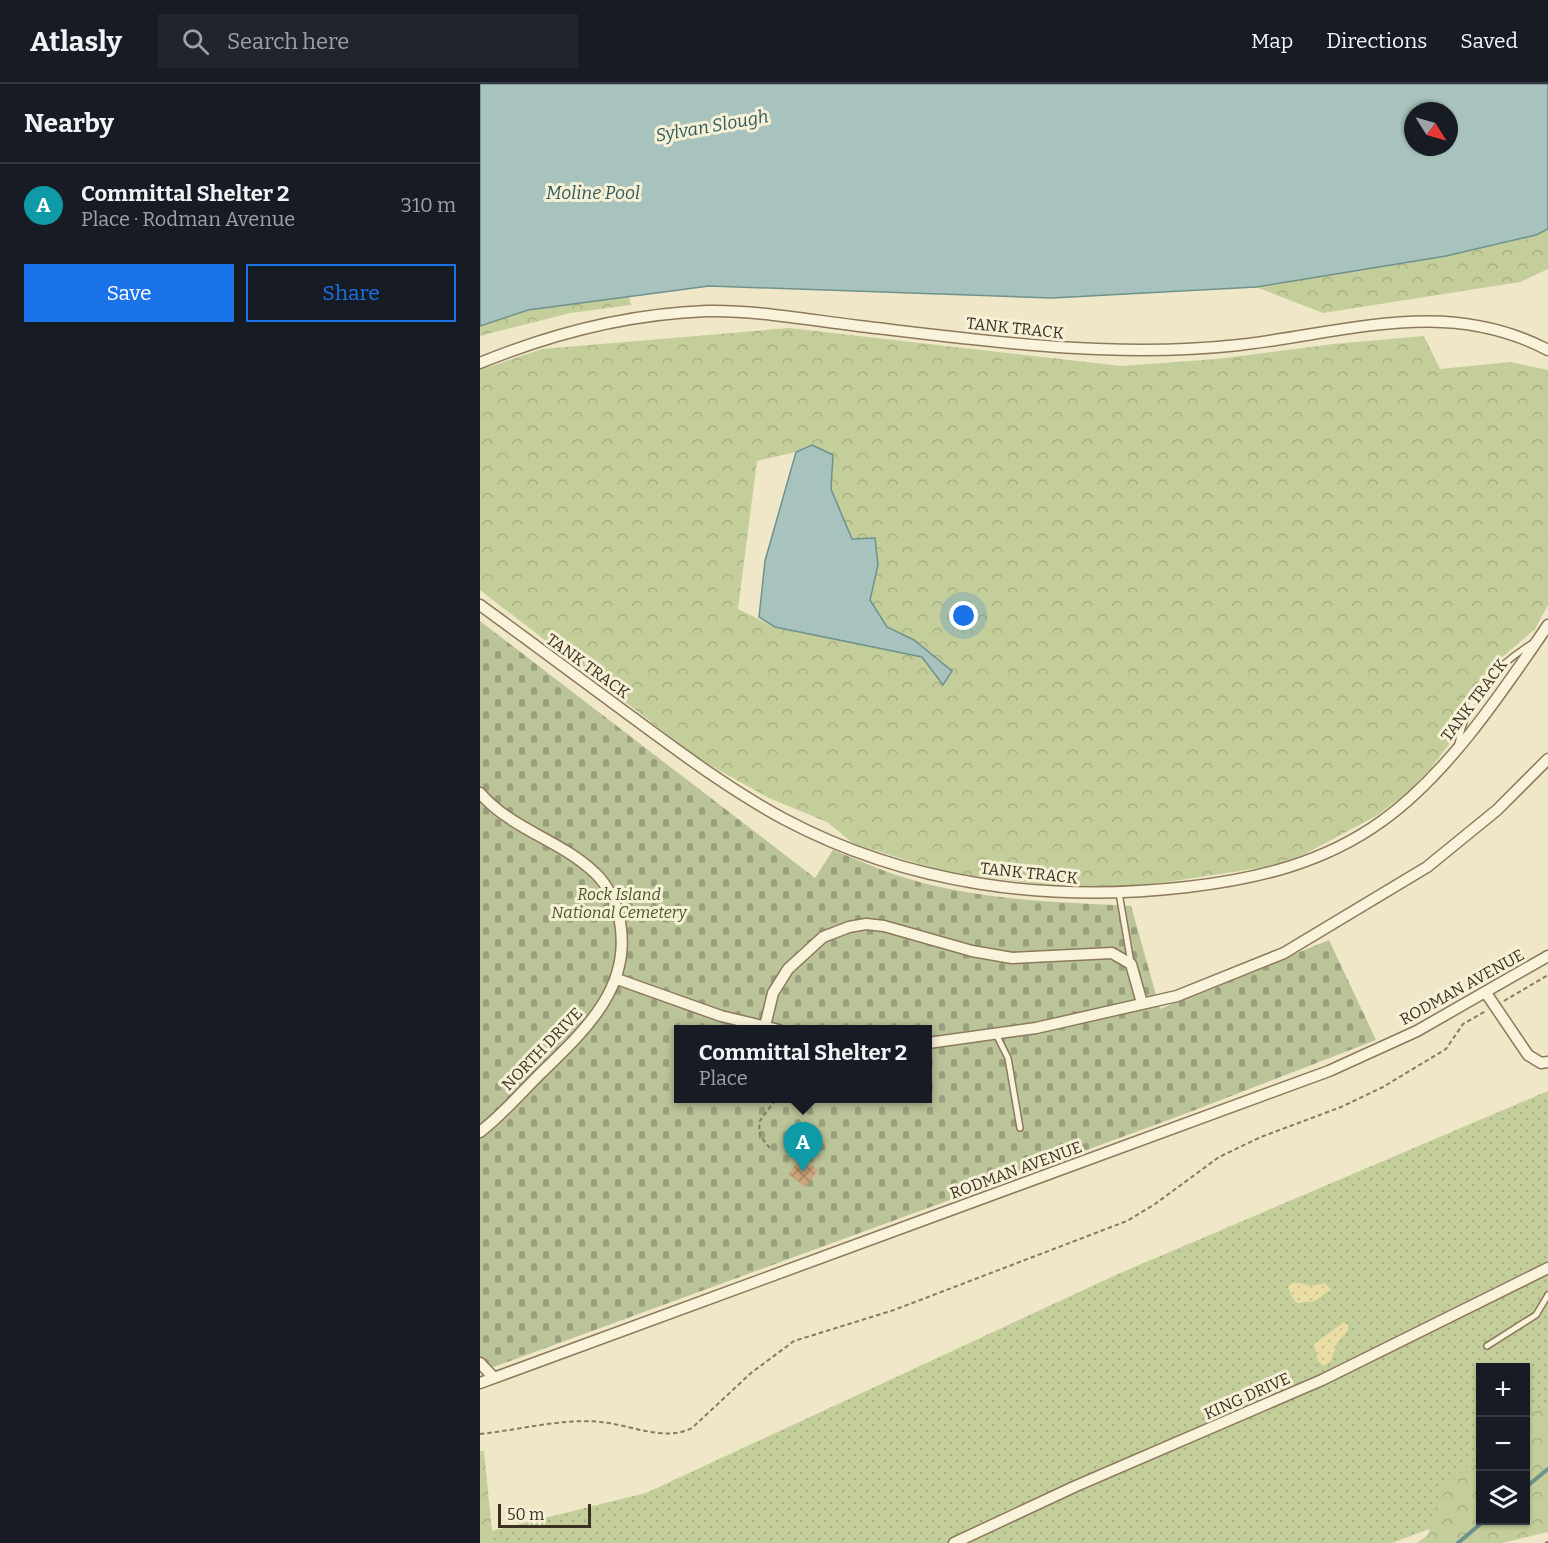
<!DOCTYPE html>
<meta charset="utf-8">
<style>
:root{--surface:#171b24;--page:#20242c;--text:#f1f3f6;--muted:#9ea1a6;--line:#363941;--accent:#1a73e8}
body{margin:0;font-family:Bitter,serif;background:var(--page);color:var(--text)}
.controls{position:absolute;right:18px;bottom:18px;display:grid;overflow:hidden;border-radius:0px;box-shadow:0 2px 4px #0004}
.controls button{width:54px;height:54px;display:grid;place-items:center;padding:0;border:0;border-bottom:2px solid var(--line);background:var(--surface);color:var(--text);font:30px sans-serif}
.compass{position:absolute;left:924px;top:18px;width:54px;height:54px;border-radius:50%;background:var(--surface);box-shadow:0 2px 4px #0004;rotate:127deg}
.scale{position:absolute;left:18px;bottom:15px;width:93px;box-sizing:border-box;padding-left:6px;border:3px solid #3c3020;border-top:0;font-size:16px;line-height:21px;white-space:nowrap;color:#3c3020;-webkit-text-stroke:4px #f6f0d7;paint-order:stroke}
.you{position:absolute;left:484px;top:532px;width:21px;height:21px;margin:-15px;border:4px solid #fff;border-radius:50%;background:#1a73e8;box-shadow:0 0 0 9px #1a73e833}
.badge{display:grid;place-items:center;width:39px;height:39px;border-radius:50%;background:var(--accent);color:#fff;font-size:20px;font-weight:700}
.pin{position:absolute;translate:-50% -50px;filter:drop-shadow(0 2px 3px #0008)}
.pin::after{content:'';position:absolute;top:32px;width:21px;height:18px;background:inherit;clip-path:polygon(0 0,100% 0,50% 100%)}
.popup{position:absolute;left:194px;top:941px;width:258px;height:78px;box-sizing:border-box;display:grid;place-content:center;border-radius:0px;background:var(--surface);filter:drop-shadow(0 2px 4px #0005);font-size:20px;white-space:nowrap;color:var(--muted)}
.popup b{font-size:22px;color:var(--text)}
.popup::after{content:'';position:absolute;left:50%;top:100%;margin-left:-12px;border:12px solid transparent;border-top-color:var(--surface)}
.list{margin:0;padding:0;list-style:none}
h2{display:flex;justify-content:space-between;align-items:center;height:78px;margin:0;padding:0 24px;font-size:26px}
h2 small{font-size:20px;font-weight:400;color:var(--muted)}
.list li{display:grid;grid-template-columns:39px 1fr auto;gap:18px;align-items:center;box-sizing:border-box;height:84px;padding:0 24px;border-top:2px solid var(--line)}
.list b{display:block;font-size:22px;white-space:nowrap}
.list p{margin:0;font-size:20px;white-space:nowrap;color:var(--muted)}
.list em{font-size:20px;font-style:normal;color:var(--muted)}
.actions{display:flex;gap:12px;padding:18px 24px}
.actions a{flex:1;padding:14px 0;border:2px solid var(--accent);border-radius:0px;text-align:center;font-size:21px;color:var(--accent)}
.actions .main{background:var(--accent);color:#fff}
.icon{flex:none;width:33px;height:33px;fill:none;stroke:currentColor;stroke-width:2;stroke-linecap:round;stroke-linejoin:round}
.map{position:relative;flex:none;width:1068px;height:1459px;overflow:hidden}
header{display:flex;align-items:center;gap:36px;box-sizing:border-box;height:84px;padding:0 30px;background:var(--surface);border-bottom:2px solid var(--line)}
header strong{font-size:28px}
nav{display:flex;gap:33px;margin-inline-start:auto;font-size:21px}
.search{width:420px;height:54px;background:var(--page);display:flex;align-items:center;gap:15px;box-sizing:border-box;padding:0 21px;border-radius:0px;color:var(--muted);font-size:22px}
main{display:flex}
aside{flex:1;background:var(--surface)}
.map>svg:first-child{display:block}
.grass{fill:url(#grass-dots)}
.forest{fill:url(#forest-crowns);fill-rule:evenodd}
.sand{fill:url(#sand-dots)}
.cemetery{fill:url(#cemetery-stones);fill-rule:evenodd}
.water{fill:#a8c3bd;stroke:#6e928c;stroke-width:1.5;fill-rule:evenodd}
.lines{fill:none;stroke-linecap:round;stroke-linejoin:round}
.stream{stroke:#6e928c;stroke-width:4}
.building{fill:url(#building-cross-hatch)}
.lane-casing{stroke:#8c795c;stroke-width:8}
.street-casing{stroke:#8c795c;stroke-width:13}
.path{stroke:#8c795c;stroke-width:2;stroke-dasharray:4.5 3;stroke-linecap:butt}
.lane{stroke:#faf3db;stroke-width:5}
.street{stroke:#faf3db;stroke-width:10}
.labels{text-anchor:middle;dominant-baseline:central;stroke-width:6;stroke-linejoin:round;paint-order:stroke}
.street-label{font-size:16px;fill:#3c3020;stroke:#f6f0d7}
.park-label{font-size:16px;font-style:italic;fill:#475826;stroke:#f6f0d7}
.water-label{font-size:18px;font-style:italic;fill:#2f5b5c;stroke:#f6f0d7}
</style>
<header>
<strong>Atlasly</strong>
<div class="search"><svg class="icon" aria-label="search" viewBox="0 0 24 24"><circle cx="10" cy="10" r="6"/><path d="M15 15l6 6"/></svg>Search here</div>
<nav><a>Map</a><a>Directions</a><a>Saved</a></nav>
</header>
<main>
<aside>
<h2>Nearby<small></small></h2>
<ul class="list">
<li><span class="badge" style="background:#0f9aa8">A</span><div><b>Committal Shelter 2</b><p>Place · Rodman Avenue</p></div><em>310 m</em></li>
</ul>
<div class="actions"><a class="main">Save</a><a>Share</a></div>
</aside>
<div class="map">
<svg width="1068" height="1459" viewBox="0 0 1068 1459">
<defs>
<pattern id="grass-dots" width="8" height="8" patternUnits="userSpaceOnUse" patternTransform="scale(1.5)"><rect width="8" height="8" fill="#c4ce9a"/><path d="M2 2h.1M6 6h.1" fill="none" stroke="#a9b184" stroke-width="1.8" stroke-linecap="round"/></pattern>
<pattern id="forest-crowns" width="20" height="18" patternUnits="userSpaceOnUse" patternTransform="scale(1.5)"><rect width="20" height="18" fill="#c4ce9a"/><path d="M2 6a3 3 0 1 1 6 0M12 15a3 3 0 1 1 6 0" fill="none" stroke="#a9b184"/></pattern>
<pattern id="sand-dots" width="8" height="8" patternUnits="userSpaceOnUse" patternTransform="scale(1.5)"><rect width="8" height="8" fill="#ebdea4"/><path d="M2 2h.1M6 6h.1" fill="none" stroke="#cabf8d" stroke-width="1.8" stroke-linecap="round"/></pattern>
<pattern id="cemetery-stones" width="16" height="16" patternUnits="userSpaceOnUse" patternTransform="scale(1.5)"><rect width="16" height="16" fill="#bbc399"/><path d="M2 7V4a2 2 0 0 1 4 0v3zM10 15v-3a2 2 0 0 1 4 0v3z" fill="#999f7c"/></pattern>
<pattern id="building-cross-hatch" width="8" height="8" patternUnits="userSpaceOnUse" patternTransform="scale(1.5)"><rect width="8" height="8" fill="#cea57c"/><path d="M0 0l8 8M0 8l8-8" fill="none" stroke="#a88765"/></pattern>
</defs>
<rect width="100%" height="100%" fill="#efe7c7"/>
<path class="grass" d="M 1068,1007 L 1068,1363 L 1046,1379 L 1046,1284 L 1000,1284 L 1000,1411 L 955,1443 L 912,1459 L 6,1459 L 12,1447 L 166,1409 L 638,1190 Z"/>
<path class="forest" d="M 1068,145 L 1068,185 L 1040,198 L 843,229 L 776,203 L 966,172 L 1056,151 Z
M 149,213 L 151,221 L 90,229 L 0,252 L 0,242 L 48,226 Z
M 309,244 L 641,282 L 737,275 L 853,260 L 944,252 L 960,285 L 1030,278 L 1068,286 L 1068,521 L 1055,545 L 1013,581 L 985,614 L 970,659 L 951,684 L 928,708 L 896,732 L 823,771 L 785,783 L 668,801 L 602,805 L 469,789 L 374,760 L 347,738 L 289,714 L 219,675 L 0,506 L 0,286 L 62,265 ZM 332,361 L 372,455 L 394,454 L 398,481 L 390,516 L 407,543 L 434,556 L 463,600 L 442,573 L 295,543 L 258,525 L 277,377 L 316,368 Z
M 1068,1319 L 1068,1448 L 1022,1459 L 937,1459 L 948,1451 L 960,1409 L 1000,1370 L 1000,1436 L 1046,1436 L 1046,1332 Z
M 0,1367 L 4,1367 L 12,1447 L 6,1459 L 0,1459 Z"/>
<path class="sand" d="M 814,1198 L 831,1202 L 845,1199 L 851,1206 L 834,1217 L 817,1219 L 812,1213 L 808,1203 Z
M 864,1238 L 868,1241 L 868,1246 L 858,1258 L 850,1278 L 843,1282 L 838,1277 L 834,1260 Z"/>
<path class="cemetery" d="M 0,537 L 335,794 L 353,766 C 374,774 395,784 416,791 C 491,816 573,818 651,822 L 680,925 L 849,856 L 896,956 L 694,1034 L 0,1288 ZM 198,946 L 448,946 L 448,1014 L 198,1014 Z"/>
<path class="water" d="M 0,0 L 1068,0 L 1068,145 L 1056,151 L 966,172 L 776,203 L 572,214 L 229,202 L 48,226 L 0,242 ZM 933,27 L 969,27 L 969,63 L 933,63 Z
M 332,361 L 353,371 L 351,405 L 372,455 L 395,454 L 398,481 L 390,516 L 407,543 L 434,556 L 472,587 L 463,601 L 442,573 L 295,543 L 279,533 L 285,477 L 316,368 Z"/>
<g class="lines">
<path class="stream" d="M 1046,1403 L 1068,1385
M 978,1459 L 1005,1436"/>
</g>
<path class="building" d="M 321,1073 L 338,1086 L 325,1103 L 309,1090 Z"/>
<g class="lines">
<g class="lane-casing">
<path id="lane" d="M 978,660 C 988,612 1011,586 1051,560
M 639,809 L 651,879
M 516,950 L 528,974 L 540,1044
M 1007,1262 L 1056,1231 L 1068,1211"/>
</g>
<g class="street-casing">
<path id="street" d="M 0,279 C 73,249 148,230 227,227 C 277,226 329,236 379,242 C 506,257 631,275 759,261 C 866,249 965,212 1068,266
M 0,521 C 51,558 102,596 152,633 C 201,669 250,706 304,735 C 428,801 569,819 707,803 C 777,795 844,779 902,737 C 968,690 1023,607 1068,541
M 0,709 C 32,746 81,756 115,789 C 128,801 137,821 140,838 C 152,905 103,948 59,991 C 40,1010 22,1031 0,1048
M 137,895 L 241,932 L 299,946
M 1006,909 L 1048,971 L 1061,979 L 1068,978
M 285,942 L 293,909 L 308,885 L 343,853 L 369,843 L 386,840 L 404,842 L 492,867 L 532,874 L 632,869 L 651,880 L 662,919
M 448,959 L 556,944 L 697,912 L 804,869 L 947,783 L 1017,726 L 1068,675
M 0,1279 L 14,1294
M 0,1299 L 849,987 L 937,947 L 1068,872
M 474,1459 L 596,1402 L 842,1296 L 1068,1184"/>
</g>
<path class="path" d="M 1024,917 L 1068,891
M 290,1064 L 280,1052 L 279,1038 L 297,1014
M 0,1350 C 39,1346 82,1334 121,1338 C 151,1341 185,1358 212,1344 L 271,1289 L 314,1257 L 414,1226 L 647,1137 L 675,1120 L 739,1073 L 781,1053 L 861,1023 L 903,1003 L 966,965 L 983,940 L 1006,927
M 1065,1459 L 1068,1458"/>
<use href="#lane" class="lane"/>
<use href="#street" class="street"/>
</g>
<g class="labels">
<g class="street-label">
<text transform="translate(535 244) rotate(6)">TANK TRACK</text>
<text transform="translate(108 582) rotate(36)">TANK TRACK</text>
<text transform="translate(994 616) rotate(-53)">TANK TRACK</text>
<text transform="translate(549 789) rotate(6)">TANK TRACK</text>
<text transform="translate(982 903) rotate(-29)">RODMAN AVENUE</text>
<text transform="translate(62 965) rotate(-46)">NORTH DRIVE</text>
<text transform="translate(536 1086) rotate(-20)">RODMAN AVENUE</text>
<text transform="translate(767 1312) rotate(-24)">KING DRIVE</text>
</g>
<g class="park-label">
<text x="139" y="810">Rock Island<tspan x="139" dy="18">National Cemetery</tspan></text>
</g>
<g class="water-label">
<text transform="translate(232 42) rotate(-10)">Sylvan Slough</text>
<text x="113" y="109">Moline Pool</text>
</g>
</g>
</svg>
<div class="controls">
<button>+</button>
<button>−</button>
<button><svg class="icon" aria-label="layers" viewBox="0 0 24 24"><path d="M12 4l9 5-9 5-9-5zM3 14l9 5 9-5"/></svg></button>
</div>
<svg class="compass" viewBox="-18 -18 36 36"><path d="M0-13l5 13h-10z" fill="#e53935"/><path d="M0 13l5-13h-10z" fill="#9ea1a6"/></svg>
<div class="scale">50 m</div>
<div class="you"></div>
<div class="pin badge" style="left:323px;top:1088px;background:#0f9aa8">A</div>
<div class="popup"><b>Committal Shelter 2</b>Place</div>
</div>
</main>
